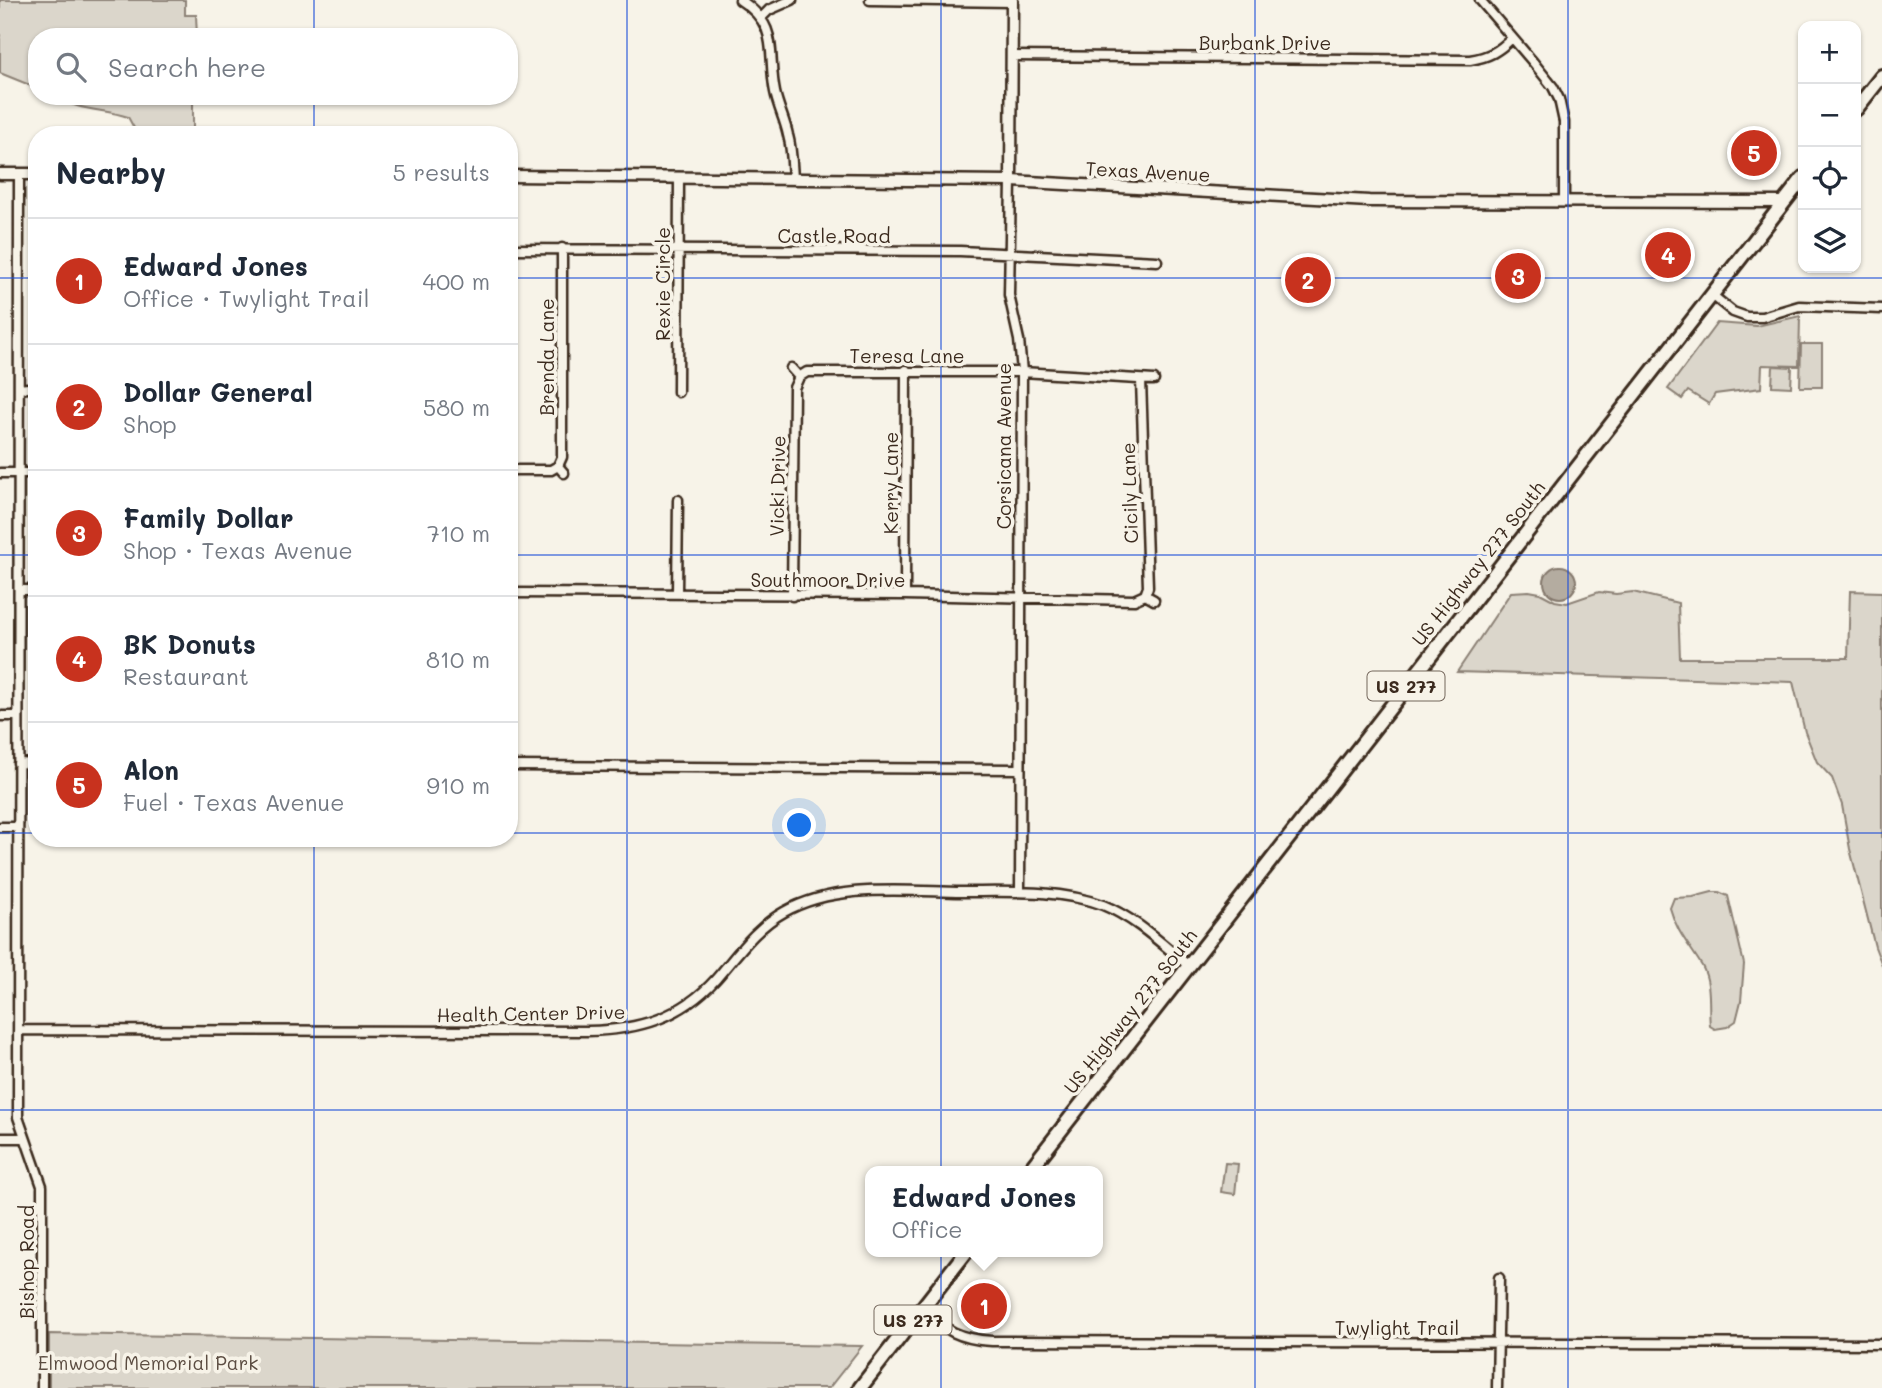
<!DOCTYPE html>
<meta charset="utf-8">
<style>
:root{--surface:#fff;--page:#f2f2f3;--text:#1f2937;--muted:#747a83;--line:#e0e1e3;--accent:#c8321e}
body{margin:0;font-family:Mali,sans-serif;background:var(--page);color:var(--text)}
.controls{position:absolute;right:21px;top:21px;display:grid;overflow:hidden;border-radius:14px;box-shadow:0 2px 5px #0004}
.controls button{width:63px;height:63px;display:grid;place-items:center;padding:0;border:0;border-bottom:2px solid var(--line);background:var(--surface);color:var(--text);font:35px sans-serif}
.you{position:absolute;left:800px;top:826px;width:24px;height:24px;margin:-18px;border:5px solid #fff;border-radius:50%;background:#1a73e8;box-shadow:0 0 0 10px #1a73e833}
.badge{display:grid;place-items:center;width:46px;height:46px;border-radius:50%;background:var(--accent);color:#fff;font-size:23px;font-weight:700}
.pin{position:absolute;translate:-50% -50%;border:4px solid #fff;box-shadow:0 2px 7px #0006}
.popup{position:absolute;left:865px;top:1166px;width:238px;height:91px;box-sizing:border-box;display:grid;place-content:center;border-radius:14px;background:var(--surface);filter:drop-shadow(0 2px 5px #0005);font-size:23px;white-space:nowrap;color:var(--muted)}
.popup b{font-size:26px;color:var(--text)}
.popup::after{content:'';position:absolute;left:50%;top:100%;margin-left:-14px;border:14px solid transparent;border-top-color:var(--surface)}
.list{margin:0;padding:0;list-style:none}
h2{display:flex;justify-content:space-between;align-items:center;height:91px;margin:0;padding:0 28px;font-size:30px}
h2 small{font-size:23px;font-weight:400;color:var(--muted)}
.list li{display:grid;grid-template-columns:46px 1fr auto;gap:21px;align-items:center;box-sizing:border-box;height:126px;padding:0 28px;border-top:2px solid var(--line)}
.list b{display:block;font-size:26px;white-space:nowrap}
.list p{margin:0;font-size:23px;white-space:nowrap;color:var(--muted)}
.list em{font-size:23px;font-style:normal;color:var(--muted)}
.icon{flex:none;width:38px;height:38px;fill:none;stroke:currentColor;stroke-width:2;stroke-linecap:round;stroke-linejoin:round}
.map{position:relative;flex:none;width:1882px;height:1388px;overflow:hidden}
.search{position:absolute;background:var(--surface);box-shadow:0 2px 5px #0004;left:28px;top:28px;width:490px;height:77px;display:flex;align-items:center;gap:18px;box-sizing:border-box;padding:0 24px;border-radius:28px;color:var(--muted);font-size:26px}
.panel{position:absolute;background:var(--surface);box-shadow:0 2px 5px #0004;left:28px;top:126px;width:490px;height:721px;border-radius:28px}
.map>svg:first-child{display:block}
.green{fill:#dbd6cb;stroke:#8b8074;stroke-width:2}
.water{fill:#b4aca0;stroke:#84786c;stroke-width:2}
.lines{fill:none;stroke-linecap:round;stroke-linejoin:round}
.minor-casing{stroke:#3b2a1e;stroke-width:13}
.tertiary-casing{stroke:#3b2a1e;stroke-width:15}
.trunk-casing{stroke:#3b2a1e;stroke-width:18}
.minor{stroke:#f7f3e8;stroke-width:8}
.tertiary{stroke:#f7f3e8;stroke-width:10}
.trunk{stroke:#f7f3e8;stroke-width:12}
.grid{fill:none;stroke:#1d4ed8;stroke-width:2;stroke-opacity:0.55}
.labels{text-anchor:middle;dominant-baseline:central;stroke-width:7;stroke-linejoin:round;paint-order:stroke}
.shield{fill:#f7f3e8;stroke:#73665b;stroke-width:2}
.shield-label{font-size:18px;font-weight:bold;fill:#3b2a1e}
.street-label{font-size:19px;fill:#3b2a1e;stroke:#f7f3e8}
.park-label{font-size:19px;fill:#5b4c41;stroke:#f7f3e8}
</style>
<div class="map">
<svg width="1882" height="1388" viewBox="0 0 1882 1388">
<rect width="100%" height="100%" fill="#f7f3e8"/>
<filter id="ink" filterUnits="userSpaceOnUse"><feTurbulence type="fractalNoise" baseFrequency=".0143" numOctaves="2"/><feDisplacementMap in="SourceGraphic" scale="14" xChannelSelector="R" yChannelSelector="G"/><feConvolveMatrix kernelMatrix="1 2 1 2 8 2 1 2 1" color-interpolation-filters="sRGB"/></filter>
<g filter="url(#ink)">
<path class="green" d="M 0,0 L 185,0 L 185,15 L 196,15 L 197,37 L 37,37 L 37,88 L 0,73 Z
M 55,96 L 193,96 L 193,135 L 134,135 L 134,128 L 128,117 C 104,109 77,111 55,96 Z
M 1800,316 L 1799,366 L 1762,365 L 1761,388 L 1715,394 L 1709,404 L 1688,391 L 1682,399 L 1668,389 L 1717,323 L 1757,326 Z
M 1801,344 L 1822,344 L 1822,387 L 1800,387 Z
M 1773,366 L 1792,367 L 1791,387 L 1772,386 Z
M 1529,591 L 1540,593 L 1555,601 L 1567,603 L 1599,592 L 1616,594 L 1633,592 L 1678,603 L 1680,658 L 1848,658 L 1850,591 L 1882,592 L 1882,965 L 1875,947 L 1850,849 L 1842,805 L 1832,778 L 1817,762 L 1805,732 L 1793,682 L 1457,672 L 1511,592 Z
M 1712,892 L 1719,892 L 1728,896 L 1744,964 L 1741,1001 L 1736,1021 L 1727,1027 L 1715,1029 L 1710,1026 C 1708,1007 1712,984 1702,966 C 1690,946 1676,931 1670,908 L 1674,898 L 1693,897 Z
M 1225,1163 L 1238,1164 L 1235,1194 L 1221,1192 Z
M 49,1334 L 862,1346 L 829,1388 L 49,1388 Z"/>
<path class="water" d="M1544 582a16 16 0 1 1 32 0a16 16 0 1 1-32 0Z"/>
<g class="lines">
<g class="minor-casing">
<path id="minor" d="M 740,0 C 781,26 767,53 775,92 C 778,107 785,120 788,135 C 792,149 792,164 793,179
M 870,0 L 1012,2
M 1480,0 L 1533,62 L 1553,87 L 1559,99 L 1564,122 L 1564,202
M 761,18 L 769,10 L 792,0
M 1012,56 L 1470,60 C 1489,57 1499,51 1512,38
M 19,174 L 18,1117 L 42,1186 L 42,1388
M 1011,181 L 1009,295 L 1019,340 L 1022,372 L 1020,892
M 509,249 L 960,251 L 1157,261
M 1712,295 L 1733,312 L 1747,317 L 1762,317 L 1799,306 L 1882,309
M 791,368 L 799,377 L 807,372 L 1022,372 L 1154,380
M 1141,380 L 1148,587 L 1145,595 L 1154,600
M 19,389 L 37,387
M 678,392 L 679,177
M 558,466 L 562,457 L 562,248
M 509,470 L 551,470 L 558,466 L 564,473
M 0,473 L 37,473
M 19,590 L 37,590
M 509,593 L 905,595 L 1134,600 L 1145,595
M 677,594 L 678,500
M 905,595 L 906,370
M 792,596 L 794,388 L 799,377
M 0,716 L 18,716
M 18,763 L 37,764
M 509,766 L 1019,769
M 0,827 L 17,827
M 18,1030 L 588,1031 C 638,1030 681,1018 716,979 C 737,955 755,928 784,912 C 835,883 904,891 961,892 C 1008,892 1058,889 1103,905 C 1135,918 1162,944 1189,966
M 0,1138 L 24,1138
M 922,1308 C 946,1331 959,1339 992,1341 L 1882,1344
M 1497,1388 L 1499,1278"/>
</g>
<g class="tertiary-casing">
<path id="tertiary" d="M 0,174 L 37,174
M 509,176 L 1011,181 L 1369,201 L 1785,202
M 1011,181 L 1012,0"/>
</g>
<g class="trunk-casing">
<path id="trunk" d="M 1856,109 L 1882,76
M 1029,1171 L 1803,178
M 860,1388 L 966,1252"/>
</g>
<use href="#minor" class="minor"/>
<use href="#tertiary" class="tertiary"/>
<use href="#trunk" class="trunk"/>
</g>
</g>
<path class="grid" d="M 314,0 L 314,37M 627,0 L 627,1388M 941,0 L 941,1388M 1255,0 L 1255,1388M 1568,0 L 1568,1388M 314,96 L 314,135M 0,278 L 37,278M 509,278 L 1882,278M 0,555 L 37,555M 509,555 L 1882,555M 0,833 L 37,833M 509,833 L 1882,833M 314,838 L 314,1388M 0,1110 L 1882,1110"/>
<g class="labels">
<g class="shield">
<rect x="1367.5" y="671.5" width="77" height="29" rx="5"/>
<rect x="874.5" y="1305.5" width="77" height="29" rx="5"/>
</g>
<g class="shield-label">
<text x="1406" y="686">US 277</text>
<text x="913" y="1320">US 277</text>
</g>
<g class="street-label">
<text x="1265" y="42">Burbank Drive</text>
<text transform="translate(1148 171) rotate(3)">Texas Avenue</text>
<text x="834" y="235">Castle Road</text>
<text transform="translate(662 284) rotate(-90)">Rexie Circle</text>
<text x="907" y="355">Teresa Lane</text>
<text transform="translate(546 357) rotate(-90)">Brenda Lane</text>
<text transform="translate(1003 446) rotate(-90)">Corsicana Avenue</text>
<text transform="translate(890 483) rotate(-90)">Kerry Lane</text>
<text transform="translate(777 486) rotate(-89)">Vicki Drive</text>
<text transform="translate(1129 493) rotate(-92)">Cicily Lane</text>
<text transform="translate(1478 563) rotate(-52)">US Highway 277 South</text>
<text x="828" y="579">Southmoor Drive</text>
<text transform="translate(1130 1011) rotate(-52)">US Highway 277 South</text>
<text transform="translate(531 1013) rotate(-1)">Health Center Drive</text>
<text transform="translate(26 1262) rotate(-90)">Bishop Road</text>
<text x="1397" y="1327">Twylight Trail</text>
</g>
<g class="park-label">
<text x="148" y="1362">Elmwood Memorial Park</text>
</g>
</g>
</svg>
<div class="controls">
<button>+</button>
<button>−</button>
<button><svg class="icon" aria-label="locate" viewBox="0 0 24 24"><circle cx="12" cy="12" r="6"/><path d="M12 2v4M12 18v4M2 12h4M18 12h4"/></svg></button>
<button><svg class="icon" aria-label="layers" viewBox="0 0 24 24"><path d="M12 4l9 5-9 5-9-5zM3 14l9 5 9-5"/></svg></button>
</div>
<div class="you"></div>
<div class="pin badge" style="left:984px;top:1306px">1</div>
<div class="popup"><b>Edward Jones</b>Office</div>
<div class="pin badge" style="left:1308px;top:280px">2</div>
<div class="pin badge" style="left:1518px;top:276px">3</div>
<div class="pin badge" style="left:1668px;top:255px">4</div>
<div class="pin badge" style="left:1754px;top:153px">5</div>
<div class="search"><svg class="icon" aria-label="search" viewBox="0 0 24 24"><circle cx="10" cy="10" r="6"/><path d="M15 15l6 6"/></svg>Search here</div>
<section class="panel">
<h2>Nearby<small>5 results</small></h2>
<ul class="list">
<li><span class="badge">1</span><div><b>Edward Jones</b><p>Office · Twylight Trail</p></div><em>400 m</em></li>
<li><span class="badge">2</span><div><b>Dollar General</b><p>Shop</p></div><em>580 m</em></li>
<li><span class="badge">3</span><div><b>Family Dollar</b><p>Shop · Texas Avenue</p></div><em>710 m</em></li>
<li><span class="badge">4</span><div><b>BK Donuts</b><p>Restaurant</p></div><em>810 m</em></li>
<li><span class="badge">5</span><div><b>Alon</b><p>Fuel · Texas Avenue</p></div><em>910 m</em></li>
</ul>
</section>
</div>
